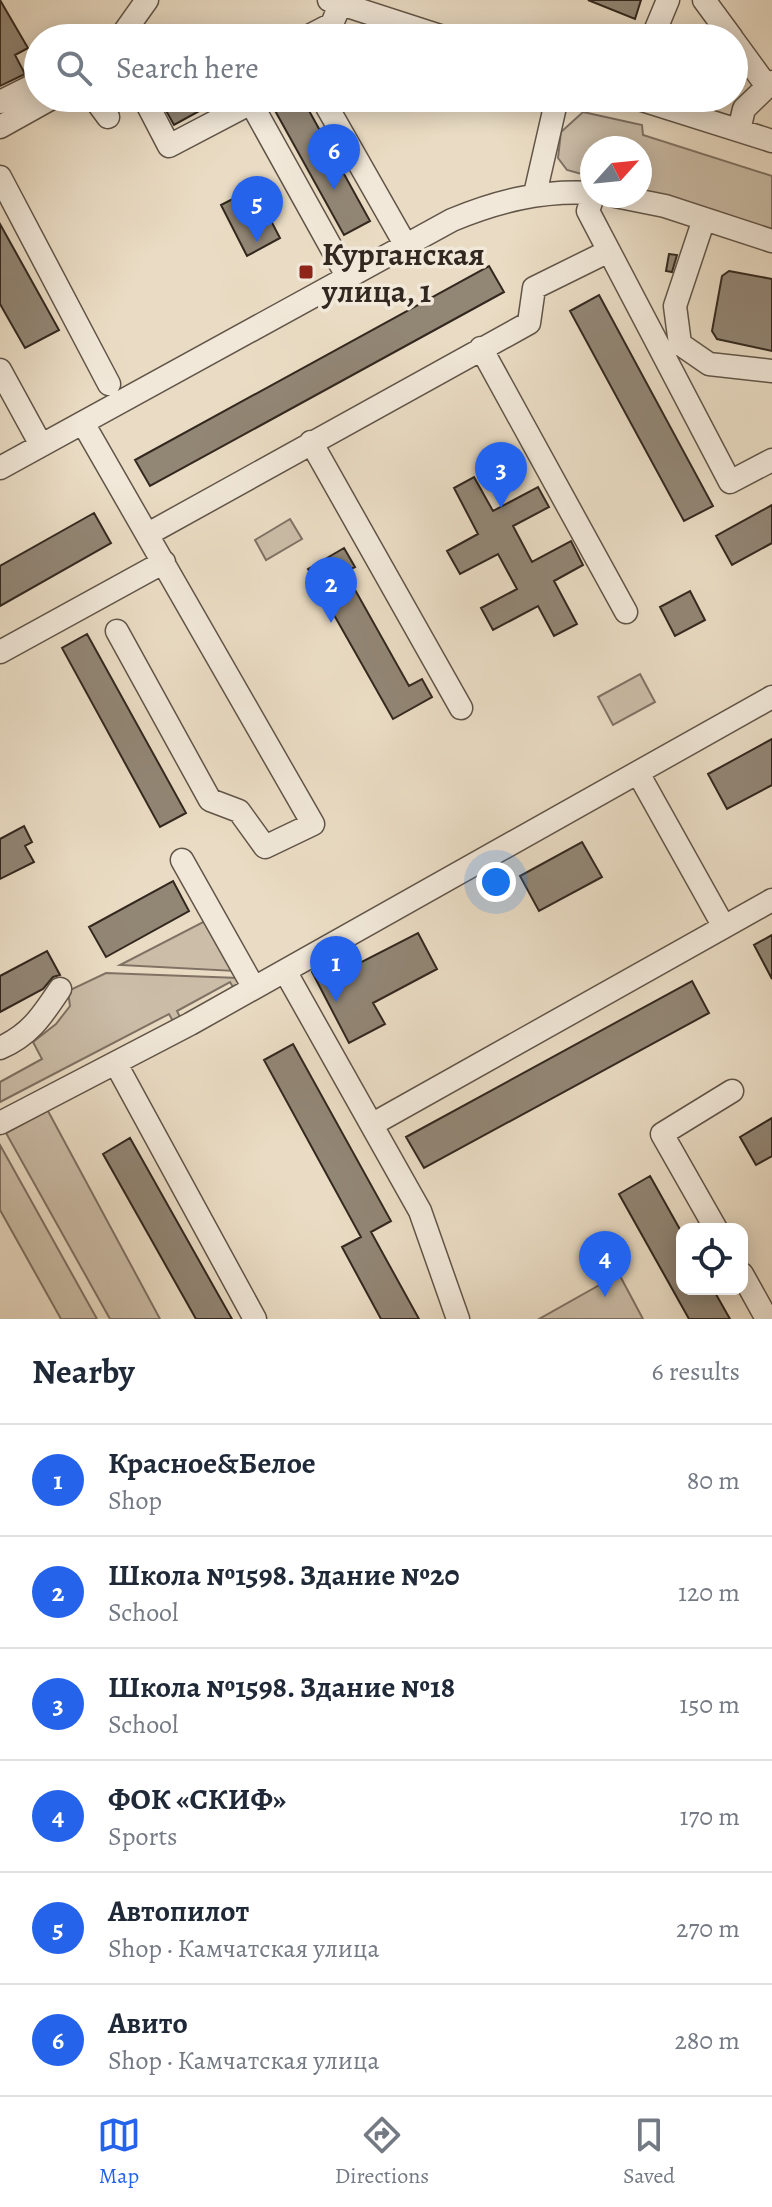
<!DOCTYPE html>
<meta charset="utf-8">
<style>
:root{--surface:#fff;--page:#f6f6f7;--text:#1f2937;--muted:#747a83;--line:#e0e1e3;--accent:#2563eb}
body{margin:0;font-family:Alegreya,serif;background:var(--page);color:var(--text)}
.controls{position:absolute;right:24px;bottom:24px;display:grid;overflow:hidden;border-radius:16px;box-shadow:0 4px 20px #0003}
.controls button{width:72px;height:72px;display:grid;place-items:center;padding:0;border:0;border-bottom:2px solid var(--line);background:var(--surface);color:var(--text);font:40px sans-serif}
.compass{position:absolute;left:580px;top:136px;width:72px;height:72px;border-radius:50%;background:var(--surface);box-shadow:0 4px 20px #0003;rotate:63deg}
.you{position:absolute;left:496px;top:882px;width:28px;height:28px;margin:-20px;border:6px solid #fff;border-radius:50%;background:#1a73e8;box-shadow:0 0 0 12px #1a73e833}
.badge{display:grid;place-items:center;width:52px;height:52px;border-radius:50%;background:var(--accent);color:#fff;font-size:26px;font-weight:700}
.pin{position:absolute;translate:-50% -66px;filter:drop-shadow(0 2px 4px #0008)}
.pin::after{content:'';position:absolute;top:42px;width:28px;height:24px;background:inherit;clip-path:polygon(0 0,100% 0,50% 100%)}
.list{margin:0;padding:0;list-style:none}
h2{display:flex;justify-content:space-between;align-items:center;height:104px;margin:0;padding:0 32px;font-size:34px}
h2 small{font-size:26px;font-weight:400;color:var(--muted)}
.list li{display:grid;grid-template-columns:52px 1fr auto;gap:24px;align-items:center;box-sizing:border-box;height:112px;padding:0 32px;border-top:2px solid var(--line)}
.list b{display:block;font-size:30px;white-space:nowrap}
.list p{margin:0;font-size:26px;white-space:nowrap;color:var(--muted)}
.list em{font-size:26px;font-style:normal;color:var(--muted)}
.icon{flex:none;width:44px;height:44px;fill:none;stroke:currentColor;stroke-width:2;stroke-linecap:round;stroke-linejoin:round}
.map{position:relative;flex:none;width:772px;height:1319px;overflow:hidden}
.search{position:absolute;background:var(--surface);box-shadow:0 4px 20px #0003;left:24px;right:24px;top:24px;height:88px;display:flex;align-items:center;gap:20px;box-sizing:border-box;padding:0 28px;border-radius:44px;color:var(--muted);font-size:30px}
.sheet{height:776px;background:var(--surface)}
nav{display:flex;justify-content:space-around;align-items:center;box-sizing:border-box;height:112px;border-top:2px solid var(--line);background:var(--surface);font-size:22px;color:var(--muted)}
nav a{display:grid;justify-items:center;gap:4px}
nav .on{color:var(--accent)}
.map>svg:first-child{display:block}
.green{fill:#cbbda8;stroke:#7f7264;stroke-width:2}
.building{fill:#928675;stroke:#33281f;stroke-width:2}
.lines{fill:none;stroke-linecap:round;stroke-linejoin:round}
.minor-casing{stroke:#615548;stroke-width:25}
.minor{stroke:#f1e8d9;stroke-width:22}
.poi-dot{fill:#8f2418;stroke:#f1e8d9;stroke-width:3}
.labels{text-anchor:middle;dominant-baseline:central;stroke-width:7;stroke-linejoin:round;paint-order:stroke}
.poi-label{font-size:32px;font-weight:bold;fill:#33281f;stroke:#f1e8d9;text-anchor:start}
</style>
<div class="map">
<svg width="772" height="1319" viewBox="0 0 772 1319">
<rect width="100%" height="100%" fill="#eadcc4"/>
<filter id="stains"><feTurbulence type="fractalNoise" baseFrequency=".0025" numOctaves="4"/><feColorMatrix values="0 0 0 0 .2 0 0 0 0 .09 0 0 0 0 .02 0 0 0 .5 -.17"/></filter>
<radialGradient id="worn" r=".72"><stop offset=".6" stop-color="#630" stop-opacity="0"/><stop offset="1" stop-color="#630" stop-opacity=".3"/></radialGradient>
<path class="green" d="M 583,112 L 642,125 L 643,135 L 772,176 L 772,230 L 640,192 L 640,148 L 592,148 L 592,177 L 567,170 L 558,158 L 561,132 Z
M 290,519 L 302,539 L 266,560 L 255,540 Z
M 640,674 L 655,702 L 613,725 L 598,697 Z
M 207,920 L 235,971 L 120,965 Z
M 106,973 L 239,978 L 244,987 L 236,992 L 230,982 L 177,1011 L 182,1021 L 175,1025 L 169,1014 L 0,1102 L 0,1082 L 42,1059 L 33,1042 L 56,1024 L 70,1006 L 68,991 Z
M 47,1111 L 48,1111 L 160,1319 L 110,1319 L 6,1133 Z
M 0,1145 L 9,1161 L 97,1319 L 61,1319 L 0,1210 Z
M 619,1274 L 643,1319 L 539,1319 Z"/>
<path class="building" d="M 0,0 L 28,48 L 15,55 L 25,74 L 0,86 Z
M 588,0 L 641,0 L 635,19 Z
M 180,98 L 223,98 L 174,125 L 164,107 Z
M 268,98 L 302,98 L 370,221 L 344,235 Z
M 254,188 L 280,238 L 247,256 L 221,205 Z
M 0,224 L 59,330 L 25,348 L 0,304 Z
M 669,254 L 677,255 L 672,272 L 666,271 Z
M 489,266 L 504,292 L 150,486 L 135,460 Z
M 729,271 L 772,279 L 772,351 L 717,339 L 712,331 L 722,276 Z
M 599,295 L 713,506 L 684,521 L 570,311 Z
M 474,477 L 493,511 L 538,487 L 549,507 L 513,526 L 532,562 L 571,541 L 583,565 L 554,581 L 577,624 L 554,636 L 538,606 L 493,630 L 481,608 L 517,589 L 498,554 L 460,574 L 447,551 L 478,534 L 454,488 Z
M 772,505 L 772,543 L 732,565 L 716,536 Z
M 94,513 L 111,543 L 0,606 L 0,566 Z
M 344,548 L 355,567 L 345,572 L 409,686 L 422,679 L 432,697 L 393,719 L 308,569 Z
M 690,591 L 705,620 L 675,636 L 660,607 Z
M 87,634 L 186,813 L 160,827 L 62,648 Z
M 772,739 L 772,785 L 727,809 L 708,774 Z
M 24,826 L 32,842 L 25,846 L 34,862 L 0,879 L 0,839 Z
M 582,842 L 602,877 L 539,911 L 520,876 Z
M 173,881 L 189,911 L 106,957 L 89,927 Z
M 418,933 L 437,969 L 373,1003 L 385,1024 L 349,1043 L 312,972 L 347,952 L 354,966 Z
M 772,935 L 772,979 L 754,945 Z
M 47,951 L 60,975 L 53,977 L 43,989 L 0,1012 L 0,976 Z
M 692,981 L 709,1013 L 424,1168 L 406,1137 Z
M 293,1044 L 391,1221 L 371,1232 L 419,1319 L 381,1319 L 342,1247 L 361,1237 L 264,1060 Z
M 772,1118 L 772,1156 L 756,1165 L 740,1137 Z
M 130,1138 L 215,1289 L 232,1319 L 196,1319 L 103,1154 Z
M 650,1176 L 682,1233 L 682,1289 L 713,1289 L 730,1319 L 689,1319 L 619,1194 Z"/>
<g class="lines">
<g class="minor-casing">
<path id="minor" d="M 329,0 L 446,38
M 704,0 L 732,38
M 653,36 L 668,0
M 120,38 L 147,0
M 305,38 L 332,24 L 342,0
M 734,41 L 766,85
M 94,98 L 108,117
M 144,98 L 169,146 L 251,103 L 347,276
M 322,98 L 405,244
M 636,98 L 772,141
M 0,102 L 38,83
M 0,127 L 52,98
M 739,130 L 744,109 L 772,82
M 0,177 L 109,384
M 535,194 L 557,98
M 593,196 L 588,211 L 730,482 L 772,460
M 615,196 L 665,206 L 772,241
M 704,219 L 675,306 L 680,344 L 709,364 L 772,371
M 481,348 L 626,612
M 0,370 L 41,445
M 83,423 L 313,824 L 265,847 L 239,811 L 210,800 L 117,631
M 311,442 L 461,708
M 0,468 L 452,220 C 498,201 542,190 592,193
M 148,534 L 529,323 L 534,288 L 609,251
M 0,652 L 164,562
M 638,773 L 724,927
M 182,860 L 254,988
M 285,971 L 420,1211 L 458,1319
M 0,1048 C 30,1035 42,1016 60,989
M 116,1064 L 255,1319
M 0,1123 L 190,1024 L 772,697
M 373,1124 L 772,900
M 716,1229 L 662,1134 L 732,1091
M 742,1274 L 767,1319"/>
</g>
<use href="#minor" class="minor"/>
</g>
<rect class="poi-dot" x="298" y="264" width="16" height="16" rx="4"/>
<g class="labels">
<g class="poi-label">
<text x="322" y="254">Курганская<tspan x="322" dy="37">улица, 1</tspan></text>
</g>
</g>
<rect width="100%" height="100%" filter="url(#stains)"/>
<rect width="100%" height="100%" fill="url(#worn)"/>
</svg>
<div class="controls">
<button><svg class="icon" aria-label="locate" viewBox="0 0 24 24"><circle cx="12" cy="12" r="6"/><path d="M12 2v4M12 18v4M2 12h4M18 12h4"/></svg></button>
</div>
<svg class="compass" viewBox="-18 -18 36 36"><path d="M0-13l5 13h-10z" fill="#e53935"/><path d="M0 13l5-13h-10z" fill="#747a83"/></svg>
<div class="you"></div>
<div class="pin badge" style="left:336px;top:1002px">1</div>
<div class="pin badge" style="left:331px;top:623px">2</div>
<div class="pin badge" style="left:501px;top:508px">3</div>
<div class="pin badge" style="left:605px;top:1297px">4</div>
<div class="pin badge" style="left:257px;top:242px">5</div>
<div class="pin badge" style="left:334px;top:190px">6</div>
<div class="search"><svg class="icon" aria-label="search" viewBox="0 0 24 24"><circle cx="10" cy="10" r="6"/><path d="M15 15l6 6"/></svg>Search here</div>
</div>
<section class="sheet">
<h2>Nearby<small>6 results</small></h2>
<ul class="list">
<li><span class="badge">1</span><div><b>Красное&amp;Белое</b><p>Shop</p></div><em>80 m</em></li>
<li><span class="badge">2</span><div><b>Школа №1598. Здание №20</b><p>School</p></div><em>120 m</em></li>
<li><span class="badge">3</span><div><b>Школа №1598. Здание №18</b><p>School</p></div><em>150 m</em></li>
<li><span class="badge">4</span><div><b>ФОК «СКИФ»</b><p>Sports</p></div><em>170 m</em></li>
<li><span class="badge">5</span><div><b>Автопилот</b><p>Shop · Камчатская улица</p></div><em>270 m</em></li>
<li><span class="badge">6</span><div><b>Авито</b><p>Shop · Камчатская улица</p></div><em>280 m</em></li>
</ul>
</section>
<nav>
<a class="on"><svg class="icon" aria-label="map" viewBox="0 0 24 24"><path d="M3 6l6-2 6 2 6-2v14l-6 2-6-2-6 2zM9 4v14M15 6v14"/></svg>Map</a>
<a><svg class="icon" aria-label="directions" viewBox="0 0 24 24"><path d="M12 3l9 9-9 9-9-9zM9 14v-3h6M13 9l2 2-2 2"/></svg>Directions</a>
<a><svg class="icon" aria-label="saved" viewBox="0 0 24 24"><path d="M7 4h10v16l-5-4-5 4z"/></svg>Saved</a>
</nav>
